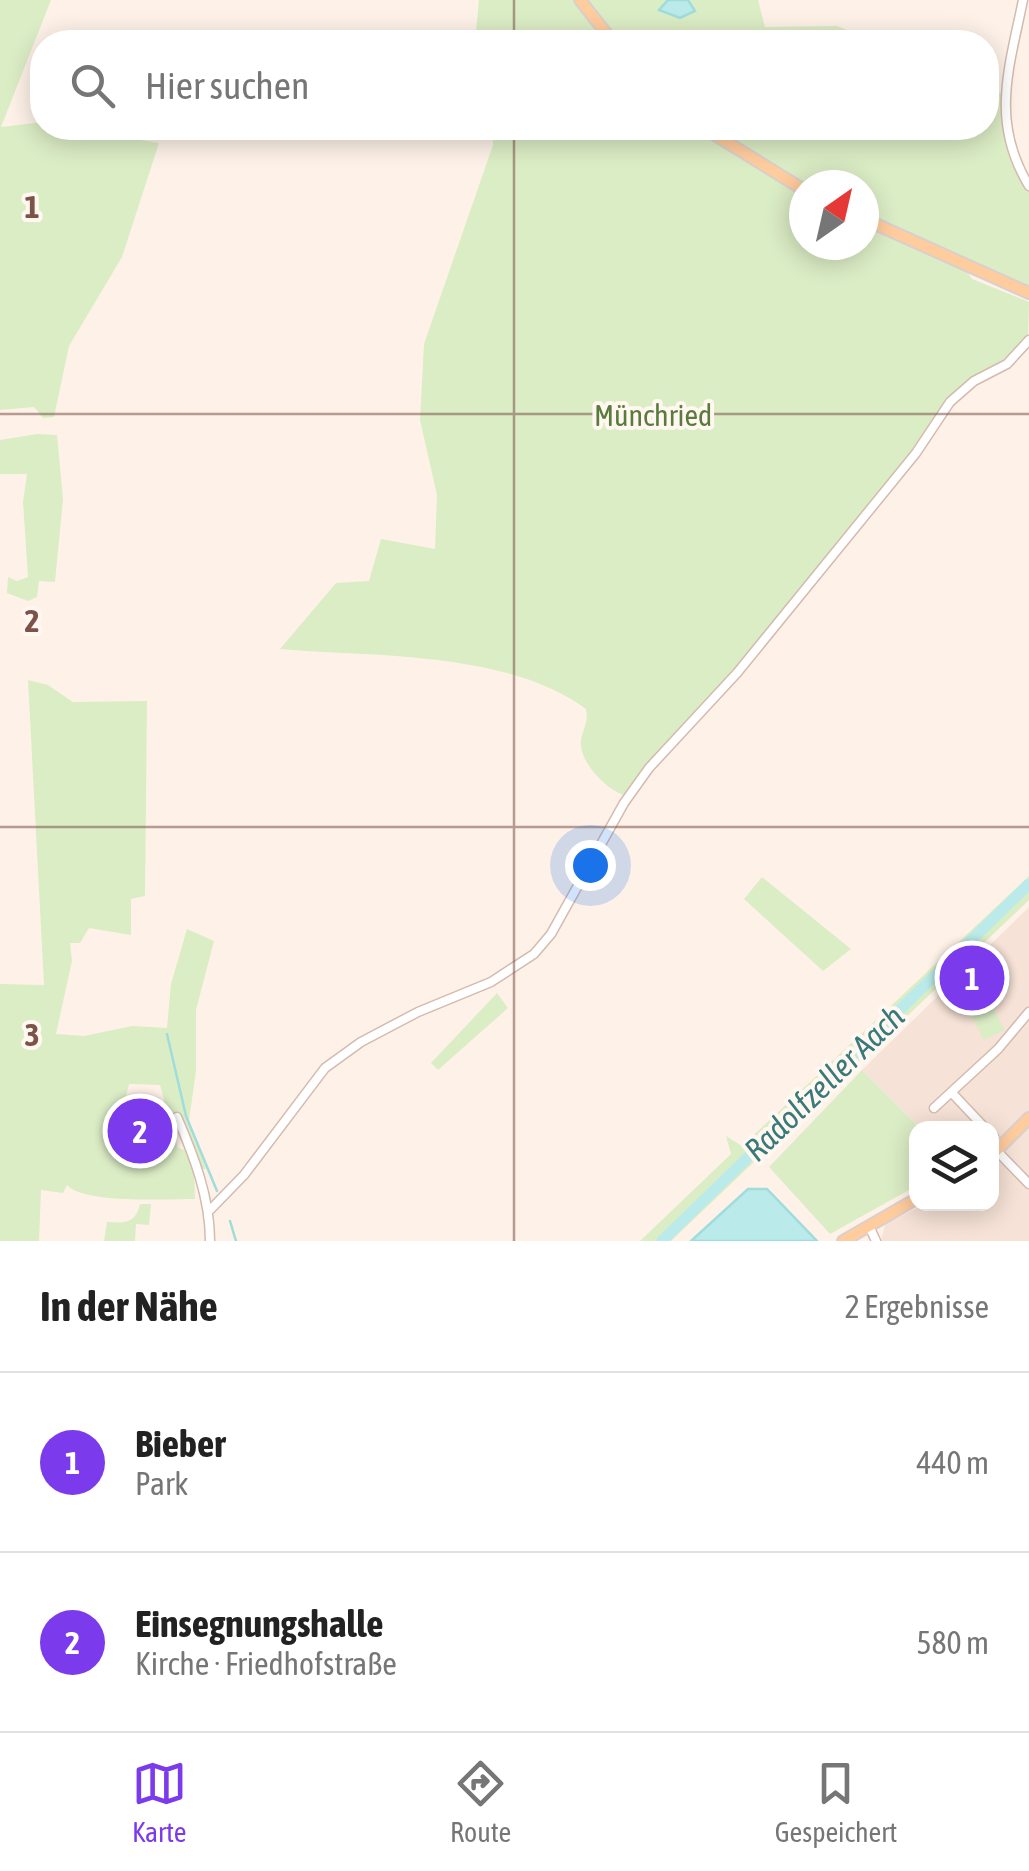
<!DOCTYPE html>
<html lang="de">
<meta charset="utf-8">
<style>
:root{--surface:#fff;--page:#f2f2f2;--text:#222;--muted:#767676;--line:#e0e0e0;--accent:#7c3aed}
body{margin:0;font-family:"Asap Condensed",sans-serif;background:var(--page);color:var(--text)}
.controls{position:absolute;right:30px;bottom:30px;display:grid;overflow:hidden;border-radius:20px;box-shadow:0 5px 25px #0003}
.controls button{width:90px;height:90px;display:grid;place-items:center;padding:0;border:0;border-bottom:2px solid var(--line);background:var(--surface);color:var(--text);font:50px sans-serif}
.compass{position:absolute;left:789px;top:170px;width:90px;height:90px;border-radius:50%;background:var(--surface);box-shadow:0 5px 25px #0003;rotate:34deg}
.you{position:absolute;left:590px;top:865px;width:35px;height:35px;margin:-25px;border:8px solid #fff;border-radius:50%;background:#1a73e8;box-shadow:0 0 0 15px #1a73e833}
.badge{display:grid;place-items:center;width:65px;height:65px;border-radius:50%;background:var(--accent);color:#fff;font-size:32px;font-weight:700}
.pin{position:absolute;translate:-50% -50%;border:5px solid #fff;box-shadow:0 2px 10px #0006}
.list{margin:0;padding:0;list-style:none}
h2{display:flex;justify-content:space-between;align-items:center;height:130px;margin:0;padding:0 40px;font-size:42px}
h2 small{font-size:32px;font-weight:400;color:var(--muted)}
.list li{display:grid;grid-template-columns:65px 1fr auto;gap:30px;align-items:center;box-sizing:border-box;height:180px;padding:0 40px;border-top:2px solid var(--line)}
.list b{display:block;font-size:38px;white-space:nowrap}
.list p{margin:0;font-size:32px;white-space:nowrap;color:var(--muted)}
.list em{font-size:32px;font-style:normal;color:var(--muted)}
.icon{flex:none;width:55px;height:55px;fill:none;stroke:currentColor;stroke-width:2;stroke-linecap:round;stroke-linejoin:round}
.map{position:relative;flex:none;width:1029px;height:1241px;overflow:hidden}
.search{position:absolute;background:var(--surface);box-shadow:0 5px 25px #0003;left:30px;right:30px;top:30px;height:110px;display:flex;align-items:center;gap:25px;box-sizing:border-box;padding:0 35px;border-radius:40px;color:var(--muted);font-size:38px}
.sheet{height:490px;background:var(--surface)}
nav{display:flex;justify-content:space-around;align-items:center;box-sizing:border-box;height:140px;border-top:2px solid var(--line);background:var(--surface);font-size:28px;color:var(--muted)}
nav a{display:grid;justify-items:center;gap:5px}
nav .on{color:var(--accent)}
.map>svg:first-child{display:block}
.residential{fill:#f6e2d6}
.green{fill:#dbedc5;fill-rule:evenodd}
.water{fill:#baeae9;stroke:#a0dcdc;stroke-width:2.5}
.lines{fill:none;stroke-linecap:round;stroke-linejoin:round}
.stream{stroke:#a0dcdc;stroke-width:2.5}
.river{stroke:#baeae9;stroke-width:11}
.minor-casing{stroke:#d4baaf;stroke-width:11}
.major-casing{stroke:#dacfcc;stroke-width:14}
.minor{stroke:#fff;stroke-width:8}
.major{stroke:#ffcc9e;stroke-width:10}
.grid{fill:none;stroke:#7b5349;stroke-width:2.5;stroke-opacity:0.55}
.labels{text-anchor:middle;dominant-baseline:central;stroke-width:8;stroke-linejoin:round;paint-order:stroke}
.park-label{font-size:30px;fill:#597b3d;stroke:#fff7f0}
.water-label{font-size:32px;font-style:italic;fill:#387979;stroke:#fff7f0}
.grid-label{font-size:32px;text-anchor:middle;font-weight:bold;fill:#7b5349;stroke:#fff7f0;stroke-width:8;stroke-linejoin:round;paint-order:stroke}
</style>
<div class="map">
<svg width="1029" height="1241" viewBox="0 0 1029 1241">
<rect width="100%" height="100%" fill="#fef2e8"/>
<path class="residential" d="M 1029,907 L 1029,1241 L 881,1241 L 885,1224 L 925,1204 L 992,1204 L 992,1128 L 920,1128 L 862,1070 Z"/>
<path class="green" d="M 0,0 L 51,0 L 1,127 L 35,123 L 159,143 L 122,257 L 69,346 L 54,417 L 43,418 L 34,407 L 0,410 Z
M 479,0 L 668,0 L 660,10 L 694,12 L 688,0 L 758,0 L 765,27 L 837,26 L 877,42 L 475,42 Z
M 987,90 L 1005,94 L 1003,115 L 1029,186 L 1029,293 L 963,266 L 972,279 L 1029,302 L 1028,336 L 1006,361 L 961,388 L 736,673 L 623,795 C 605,788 578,761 581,740 C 583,729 589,721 586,709 C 507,651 375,657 280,649 L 336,583 L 369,581 L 381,539 L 435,549 L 437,495 L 420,420 L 424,344 L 493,145 L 493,128 L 986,128 ZM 804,185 L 864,185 L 864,245 L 804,245 Z
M 37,434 L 57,435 L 63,499 L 55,582 L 39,581 L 37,597 L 28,601 L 7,593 L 8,577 L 17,581 L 28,577 L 23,502 L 27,474 L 0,474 L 0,440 Z
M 28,680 L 48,685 L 73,702 L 147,701 L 145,896 L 131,899 L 131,935 L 89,928 L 80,943 L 70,943 L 72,961 L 56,1034 L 84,1036 L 132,1026 L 167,1028 L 171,984 L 187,929 L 214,941 L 196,1010 L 196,1071 L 189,1120 L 206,1169 L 198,1169 L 177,1117 L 168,1113 L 178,1148 L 188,1151 L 194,1166 L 195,1199 C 167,1199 84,1204 67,1185 L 63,1193 L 41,1190 L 39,1241 L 0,1241 L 0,984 L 44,985 ZM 129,1084 L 160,1085 L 167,1111 L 123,1109 Z
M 1029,876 L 1029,900 L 671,1241 L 640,1241 L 731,1154 L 726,1136 L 742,1146 Z
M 762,877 L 851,949 L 823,971 L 744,899 Z
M 981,962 L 986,995 L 1005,1030 L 984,1040 L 955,985 Z
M 497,993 L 508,1008 L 438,1070 L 431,1063 Z
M 862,1070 L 920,1128 L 916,1128 L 916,1186 L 830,1234 L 769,1167 Z
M 140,1204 L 151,1204 L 149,1225 L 136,1224 L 135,1241 L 104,1241 L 107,1222 C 125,1223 135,1224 140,1204 Z"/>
<path class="water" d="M 668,0 L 688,0 L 695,11 L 680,18 L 659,10 Z
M 748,1189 L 767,1189 L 817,1241 L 691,1241 Z"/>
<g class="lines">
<path class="stream" d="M 167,1034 L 186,1116 L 217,1191
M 230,1221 L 236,1241"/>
<path class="river" d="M 662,1241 L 1029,884"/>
<g class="minor-casing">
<path id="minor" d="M 1023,0 C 1009,69 990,121 1029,186
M 952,1093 L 985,1128
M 934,1108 L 998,1049 L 1029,1012
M 177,1117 C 194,1156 210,1198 210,1241
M 992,1135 L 994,1137
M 996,1150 L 1029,1184
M 208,1212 L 244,1175 L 325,1068 L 361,1042 L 418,1012 L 491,982 L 534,954 L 551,934 L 624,803 L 649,768 L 737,673 L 916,453 L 950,402 L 974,381 L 1007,364 L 1029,340
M 869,1226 L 876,1241"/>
</g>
<g class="major-casing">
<path id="major" d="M 580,0 L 613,42
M 704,128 L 804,190
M 864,219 L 1029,293
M 992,1155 L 1029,1118
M 843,1241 L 916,1199"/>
</g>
<use href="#minor" class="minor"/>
<use href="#major" class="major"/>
</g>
<path class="grid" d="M 514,0 L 514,42M 514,128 L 514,1241M 0,414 L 1029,414M 0,827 L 1029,827"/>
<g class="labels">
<g class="park-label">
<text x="653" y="415">Münchried</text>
</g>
<g class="water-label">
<text transform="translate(824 1083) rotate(-44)">Radolfzeller Aach</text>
</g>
</g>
<g class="grid-label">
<text x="32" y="218">1</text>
<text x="32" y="632">2</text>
<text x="32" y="1046">3</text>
</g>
</svg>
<div class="controls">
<button><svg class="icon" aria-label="layers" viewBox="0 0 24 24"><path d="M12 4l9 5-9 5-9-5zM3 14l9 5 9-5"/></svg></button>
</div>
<svg class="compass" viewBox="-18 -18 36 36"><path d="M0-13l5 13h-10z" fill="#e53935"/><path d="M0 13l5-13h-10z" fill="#767676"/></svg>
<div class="you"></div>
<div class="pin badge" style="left:972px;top:978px">1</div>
<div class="pin badge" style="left:140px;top:1131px">2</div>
<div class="search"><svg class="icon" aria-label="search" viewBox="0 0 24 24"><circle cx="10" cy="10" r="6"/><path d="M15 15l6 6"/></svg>Hier suchen</div>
</div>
<section class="sheet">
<h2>In der Nähe<small>2 Ergebnisse</small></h2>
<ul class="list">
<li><span class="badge">1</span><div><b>Bieber</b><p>Park</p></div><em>440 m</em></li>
<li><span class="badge">2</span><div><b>Einsegnungshalle</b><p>Kirche · Friedhofstraße</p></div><em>580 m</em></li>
</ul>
</section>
<nav>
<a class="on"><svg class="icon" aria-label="map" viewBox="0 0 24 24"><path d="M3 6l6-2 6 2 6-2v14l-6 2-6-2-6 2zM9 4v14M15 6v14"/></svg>Karte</a>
<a><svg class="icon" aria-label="directions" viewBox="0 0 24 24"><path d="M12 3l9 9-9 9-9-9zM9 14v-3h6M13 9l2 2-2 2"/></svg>Route</a>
<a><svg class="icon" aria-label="saved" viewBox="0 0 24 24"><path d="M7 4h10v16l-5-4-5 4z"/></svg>Gespeichert</a>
</nav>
